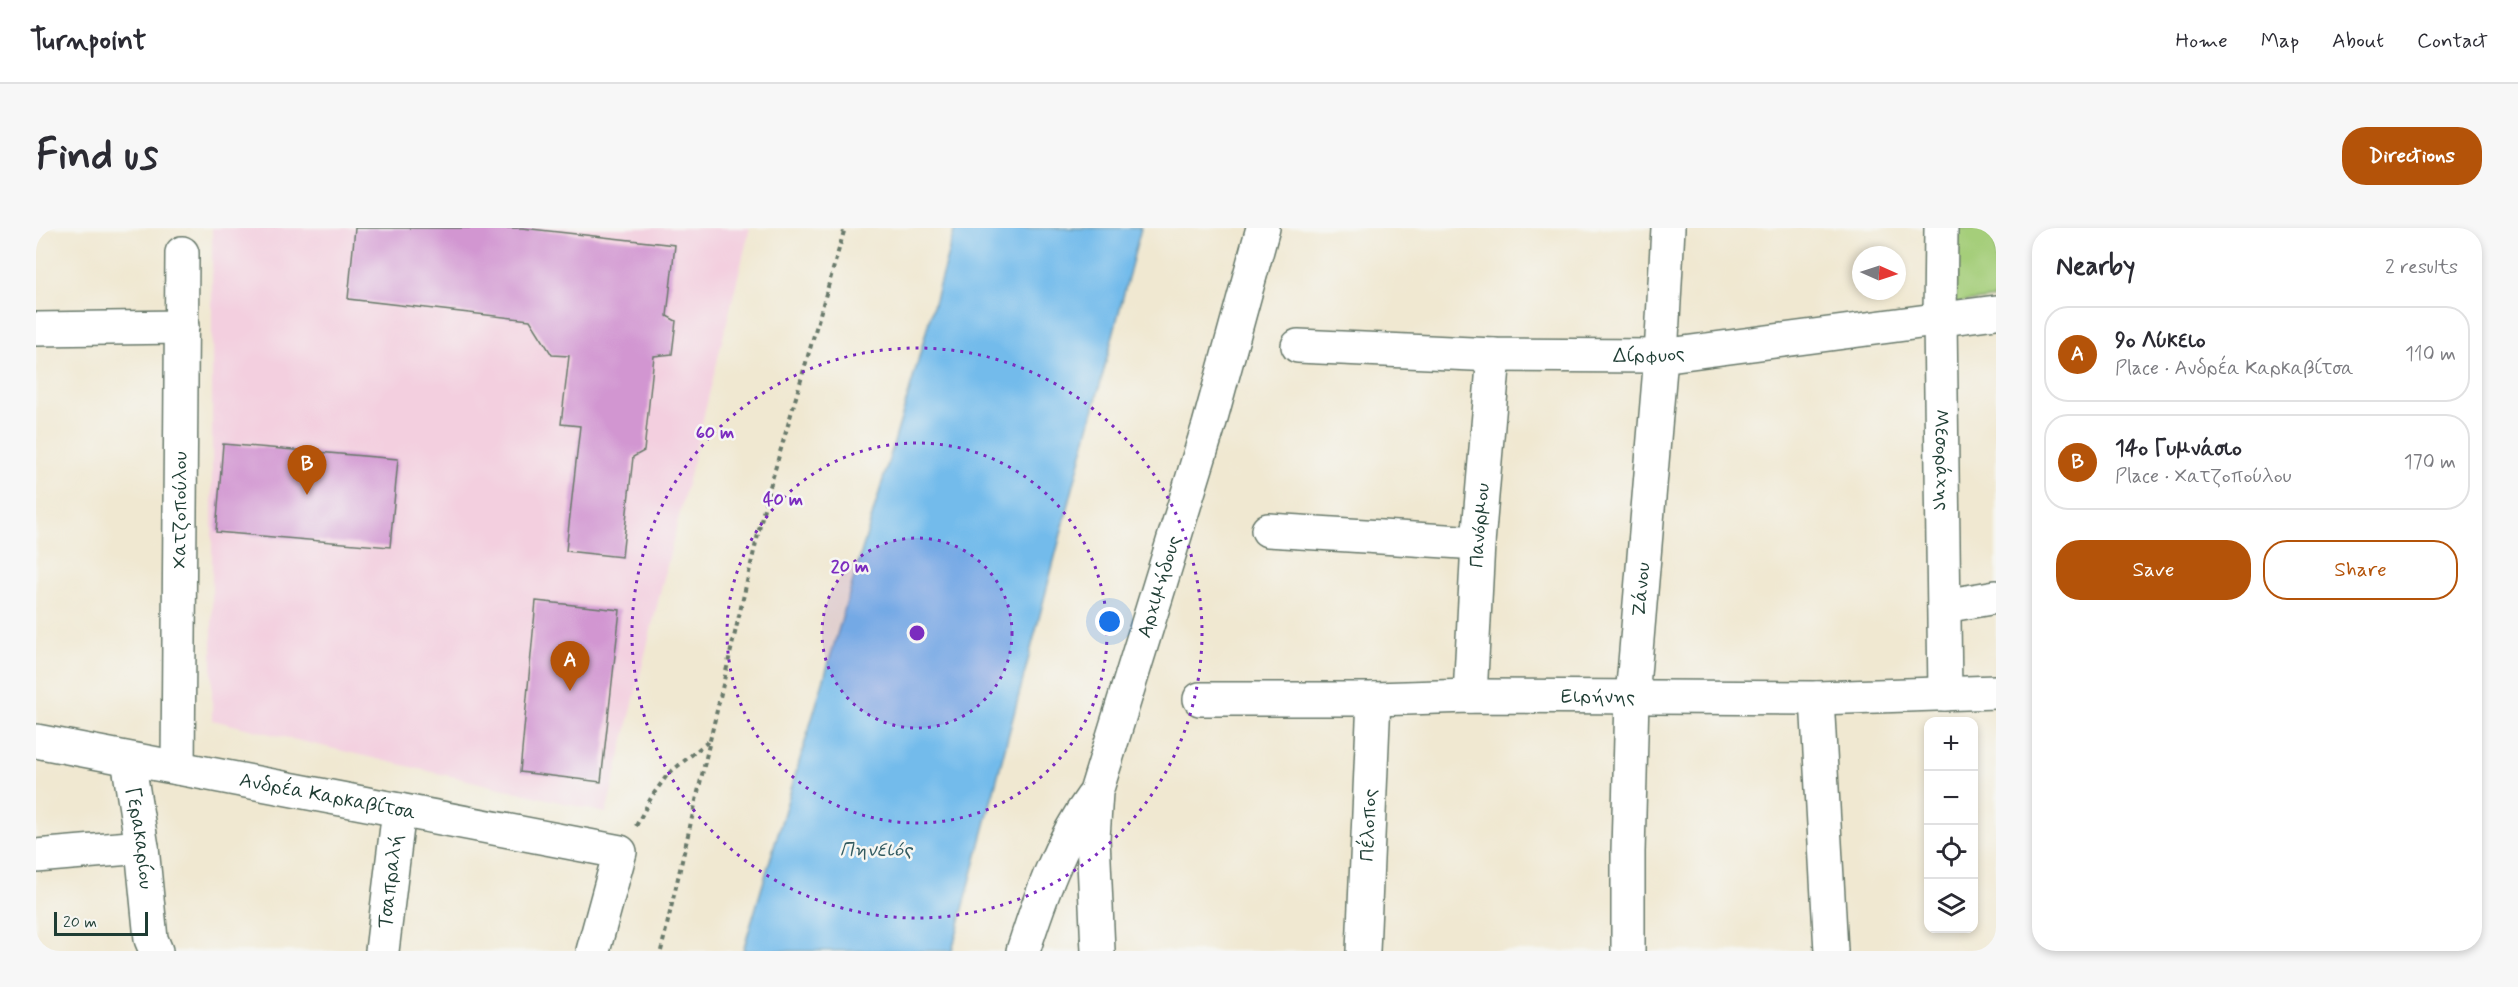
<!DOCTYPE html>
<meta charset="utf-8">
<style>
:root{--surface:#fff;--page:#f7f7f7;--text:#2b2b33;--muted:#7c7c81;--line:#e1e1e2;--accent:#b45309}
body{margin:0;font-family:Mynerve,sans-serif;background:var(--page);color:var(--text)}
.controls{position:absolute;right:18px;bottom:18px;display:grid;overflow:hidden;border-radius:12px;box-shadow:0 3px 9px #0003}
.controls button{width:54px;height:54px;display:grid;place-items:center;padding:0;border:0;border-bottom:2px solid var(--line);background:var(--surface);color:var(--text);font:30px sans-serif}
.compass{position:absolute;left:1816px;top:18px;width:54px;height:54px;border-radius:50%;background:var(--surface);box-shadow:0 3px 9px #0003;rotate:93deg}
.scale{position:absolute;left:18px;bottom:15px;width:94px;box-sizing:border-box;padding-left:6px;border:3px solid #1f3d34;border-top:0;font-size:16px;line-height:21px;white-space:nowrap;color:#1f3d34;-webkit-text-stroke:4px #f6f6f2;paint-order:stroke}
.you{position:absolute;left:1074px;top:394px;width:21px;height:21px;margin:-15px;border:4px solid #fff;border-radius:50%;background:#1a73e8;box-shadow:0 0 0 9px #1a73e833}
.badge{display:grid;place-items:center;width:39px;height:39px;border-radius:50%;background:var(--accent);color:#fff;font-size:20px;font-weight:700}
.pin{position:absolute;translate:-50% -50px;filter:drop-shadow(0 2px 3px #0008)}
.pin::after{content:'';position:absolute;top:32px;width:21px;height:18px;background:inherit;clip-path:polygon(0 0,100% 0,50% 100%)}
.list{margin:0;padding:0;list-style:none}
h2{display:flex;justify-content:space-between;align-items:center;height:78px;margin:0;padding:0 24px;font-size:26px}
h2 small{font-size:20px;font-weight:400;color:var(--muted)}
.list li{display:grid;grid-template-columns:39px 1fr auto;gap:18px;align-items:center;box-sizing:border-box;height:96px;margin:0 12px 12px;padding:0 12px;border:2px solid var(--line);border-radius:24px}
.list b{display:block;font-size:22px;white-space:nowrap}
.list p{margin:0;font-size:20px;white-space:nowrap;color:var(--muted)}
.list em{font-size:20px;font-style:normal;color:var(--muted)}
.actions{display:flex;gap:12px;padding:18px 24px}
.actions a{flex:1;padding:14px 0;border:2px solid var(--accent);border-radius:24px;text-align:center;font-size:21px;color:var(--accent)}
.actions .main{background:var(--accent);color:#fff}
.icon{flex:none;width:33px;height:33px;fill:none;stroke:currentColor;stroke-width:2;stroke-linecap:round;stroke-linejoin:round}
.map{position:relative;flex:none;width:1960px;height:723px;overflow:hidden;border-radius:24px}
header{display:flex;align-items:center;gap:36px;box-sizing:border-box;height:84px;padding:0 30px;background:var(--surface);border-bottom:2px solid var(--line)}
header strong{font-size:28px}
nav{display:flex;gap:33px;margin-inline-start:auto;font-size:21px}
.intro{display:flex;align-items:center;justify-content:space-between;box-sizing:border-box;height:144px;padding:0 36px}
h1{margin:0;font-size:42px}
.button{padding:15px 27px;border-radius:24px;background:var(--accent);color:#fff;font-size:21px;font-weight:700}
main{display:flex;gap:36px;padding:0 36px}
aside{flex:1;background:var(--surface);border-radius:24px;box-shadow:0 3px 9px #0003}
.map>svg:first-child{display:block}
.built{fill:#f3cfdf}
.green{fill:#a5ce7a;stroke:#628657;stroke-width:1.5}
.water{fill:#73bbeb;stroke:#497c90;stroke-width:1.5}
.building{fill:#d296d1}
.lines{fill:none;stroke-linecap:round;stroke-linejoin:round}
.minor-casing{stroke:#68796b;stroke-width:36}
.path{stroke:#68796b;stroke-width:4;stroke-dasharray:4.5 4.5;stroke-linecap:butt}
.minor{stroke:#fff;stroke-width:33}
.ring{fill:none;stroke:#7b2cbf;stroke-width:3;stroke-dasharray:3 6}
.labels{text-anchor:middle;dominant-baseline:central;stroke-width:5;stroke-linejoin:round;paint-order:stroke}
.street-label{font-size:20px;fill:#1f3d34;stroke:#f6f6f2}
.water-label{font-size:21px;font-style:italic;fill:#345c62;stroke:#f6f6f2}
.centre{fill:#7b2cbf;stroke:#f6f6f2;stroke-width:3}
.ring-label{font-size:18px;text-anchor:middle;font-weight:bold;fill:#7b2cbf;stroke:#f6f6f2;stroke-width:5;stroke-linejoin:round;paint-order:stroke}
</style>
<header>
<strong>Turnpoint</strong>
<nav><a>Home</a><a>Map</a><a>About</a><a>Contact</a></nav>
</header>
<div class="intro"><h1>Find us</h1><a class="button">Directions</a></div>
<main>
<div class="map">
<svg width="1960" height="723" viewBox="0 0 1960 723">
<rect width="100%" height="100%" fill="#f6f6f2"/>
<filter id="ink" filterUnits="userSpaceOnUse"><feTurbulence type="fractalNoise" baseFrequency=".0167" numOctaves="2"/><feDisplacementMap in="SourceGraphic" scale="12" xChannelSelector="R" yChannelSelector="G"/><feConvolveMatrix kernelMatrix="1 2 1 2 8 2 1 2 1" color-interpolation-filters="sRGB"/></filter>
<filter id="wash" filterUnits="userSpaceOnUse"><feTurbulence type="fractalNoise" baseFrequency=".008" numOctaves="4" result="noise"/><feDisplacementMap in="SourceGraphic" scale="24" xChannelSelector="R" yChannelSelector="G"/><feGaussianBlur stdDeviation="1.35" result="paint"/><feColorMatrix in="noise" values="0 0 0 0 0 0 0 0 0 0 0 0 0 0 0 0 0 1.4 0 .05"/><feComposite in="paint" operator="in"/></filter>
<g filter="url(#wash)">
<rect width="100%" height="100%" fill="#f0e8d1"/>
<path class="built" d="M 176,0 L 714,0 L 570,585 L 176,492 Z"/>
<path class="green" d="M 1919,0 L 1960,0 L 1960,70 L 1916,76 Z"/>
<path class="water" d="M 919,0 L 1105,0 L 916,723 L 707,723 L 876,154 Z"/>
<g id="blocks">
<path class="building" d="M 319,0 L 486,0 L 639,17 L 631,88 L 640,93 L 636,126 L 618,128 L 608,223 L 597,229 L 586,329 L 530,323 L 544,198 L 525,196 L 533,128 L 516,127 L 494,92 L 312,71 Z
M 187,216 L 362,231 L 354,319 L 180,304 Z
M 500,373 L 584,382 L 565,554 L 484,544 Z"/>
</g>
</g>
<g filter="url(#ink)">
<use href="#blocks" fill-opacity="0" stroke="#68796b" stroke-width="1.5"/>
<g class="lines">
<g class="minor-casing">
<g id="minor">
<path id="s1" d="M 1905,0 L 1904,91 L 1909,466"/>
<path d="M 0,101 L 146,99"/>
<path id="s2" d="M 1262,118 L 1458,127 L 1625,128 L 1960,84"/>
<path d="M 1232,302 L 1442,315"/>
<path d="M 1908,378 L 1960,369"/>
<path id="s3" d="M 1434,468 L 1442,315 L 1458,127"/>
<path d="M 1781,470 L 1795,723"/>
<path id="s4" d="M 1164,471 L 1338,471 L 1434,468 L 1781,470 L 1960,464"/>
<path id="s5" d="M 0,513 L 584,624 L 557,723"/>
<path id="s6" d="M 92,531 L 106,619 L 115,711 L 120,723"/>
<path id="s7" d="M 142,540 L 146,25"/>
<path d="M 0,628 L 106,619"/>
<path id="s8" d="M 346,723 L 363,582"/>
<path d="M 987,723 C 1004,670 1023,615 1056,570"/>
<path id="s9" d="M 1062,723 L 1057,610 L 1060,564 L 1173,197 L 1227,0"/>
<path id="s10" d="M 1327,723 L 1338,471"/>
<path id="s11" d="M 1592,723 L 1592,624 L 1596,470 L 1625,128 L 1632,0"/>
</g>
</g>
<path class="path" d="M 600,598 L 616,568 L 632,546 L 674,512
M 625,723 L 729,276 L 809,0"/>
<use href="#minor" class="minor"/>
</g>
</g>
<circle cx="881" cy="405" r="95" fill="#7b2cbf" fill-opacity=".12"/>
<g class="ring">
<circle cx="881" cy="405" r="95"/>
<circle cx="881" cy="405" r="190"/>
<circle cx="881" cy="405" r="285"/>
</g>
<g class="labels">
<g class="street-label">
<text stroke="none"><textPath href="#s2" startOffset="351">Δίρφυος</textPath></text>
<text stroke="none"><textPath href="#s1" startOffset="232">Μεσοράχης</textPath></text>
<text stroke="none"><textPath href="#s7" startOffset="258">Χατζοπούλου</textPath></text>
<text stroke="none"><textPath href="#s3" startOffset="171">Πανόρμου</textPath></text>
<text stroke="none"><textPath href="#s9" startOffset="374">Αρχιμήδους</textPath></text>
<text stroke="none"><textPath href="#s11" startOffset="362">Ζάνου</textPath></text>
<text stroke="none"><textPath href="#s4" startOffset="398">Ειρήνης</textPath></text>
<text stroke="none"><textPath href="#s5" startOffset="297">Ανδρέα Καρκαβίτσα</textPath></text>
<text stroke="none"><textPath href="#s10" startOffset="126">Πέλοπος</textPath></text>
<text stroke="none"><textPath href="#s6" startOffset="80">Γερακαρίου</textPath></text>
<text stroke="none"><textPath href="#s8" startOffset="70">Τσαπραλή</textPath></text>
</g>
<g class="water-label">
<text x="840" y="622">Πηνειός</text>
</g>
</g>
<circle cx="881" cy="405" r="9" class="centre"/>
<g class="ring-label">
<text x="679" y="210">60 m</text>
<text x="747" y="277">40 m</text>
<text x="814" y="344">20 m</text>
</g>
</svg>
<div class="controls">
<button>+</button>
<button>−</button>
<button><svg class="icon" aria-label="locate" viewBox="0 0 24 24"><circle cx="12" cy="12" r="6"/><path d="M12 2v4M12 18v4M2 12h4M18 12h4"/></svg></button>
<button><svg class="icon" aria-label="layers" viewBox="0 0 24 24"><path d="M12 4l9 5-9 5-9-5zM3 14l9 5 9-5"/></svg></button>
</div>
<svg class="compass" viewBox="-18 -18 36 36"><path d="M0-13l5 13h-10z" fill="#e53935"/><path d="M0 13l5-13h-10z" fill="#7c7c81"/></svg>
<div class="scale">20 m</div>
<div class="you"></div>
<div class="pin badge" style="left:534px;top:463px">A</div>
<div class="pin badge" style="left:271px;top:267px">B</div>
</div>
<aside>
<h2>Nearby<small>2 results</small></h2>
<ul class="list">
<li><span class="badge">A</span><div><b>9ο Λύκειο</b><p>Place · Ανδρέα Καρκαβίτσα</p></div><em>110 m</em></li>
<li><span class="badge">B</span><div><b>14ο Γυμνάσιο</b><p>Place · Χατζοπούλου</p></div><em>170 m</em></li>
</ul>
<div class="actions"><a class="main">Save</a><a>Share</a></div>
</aside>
</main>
